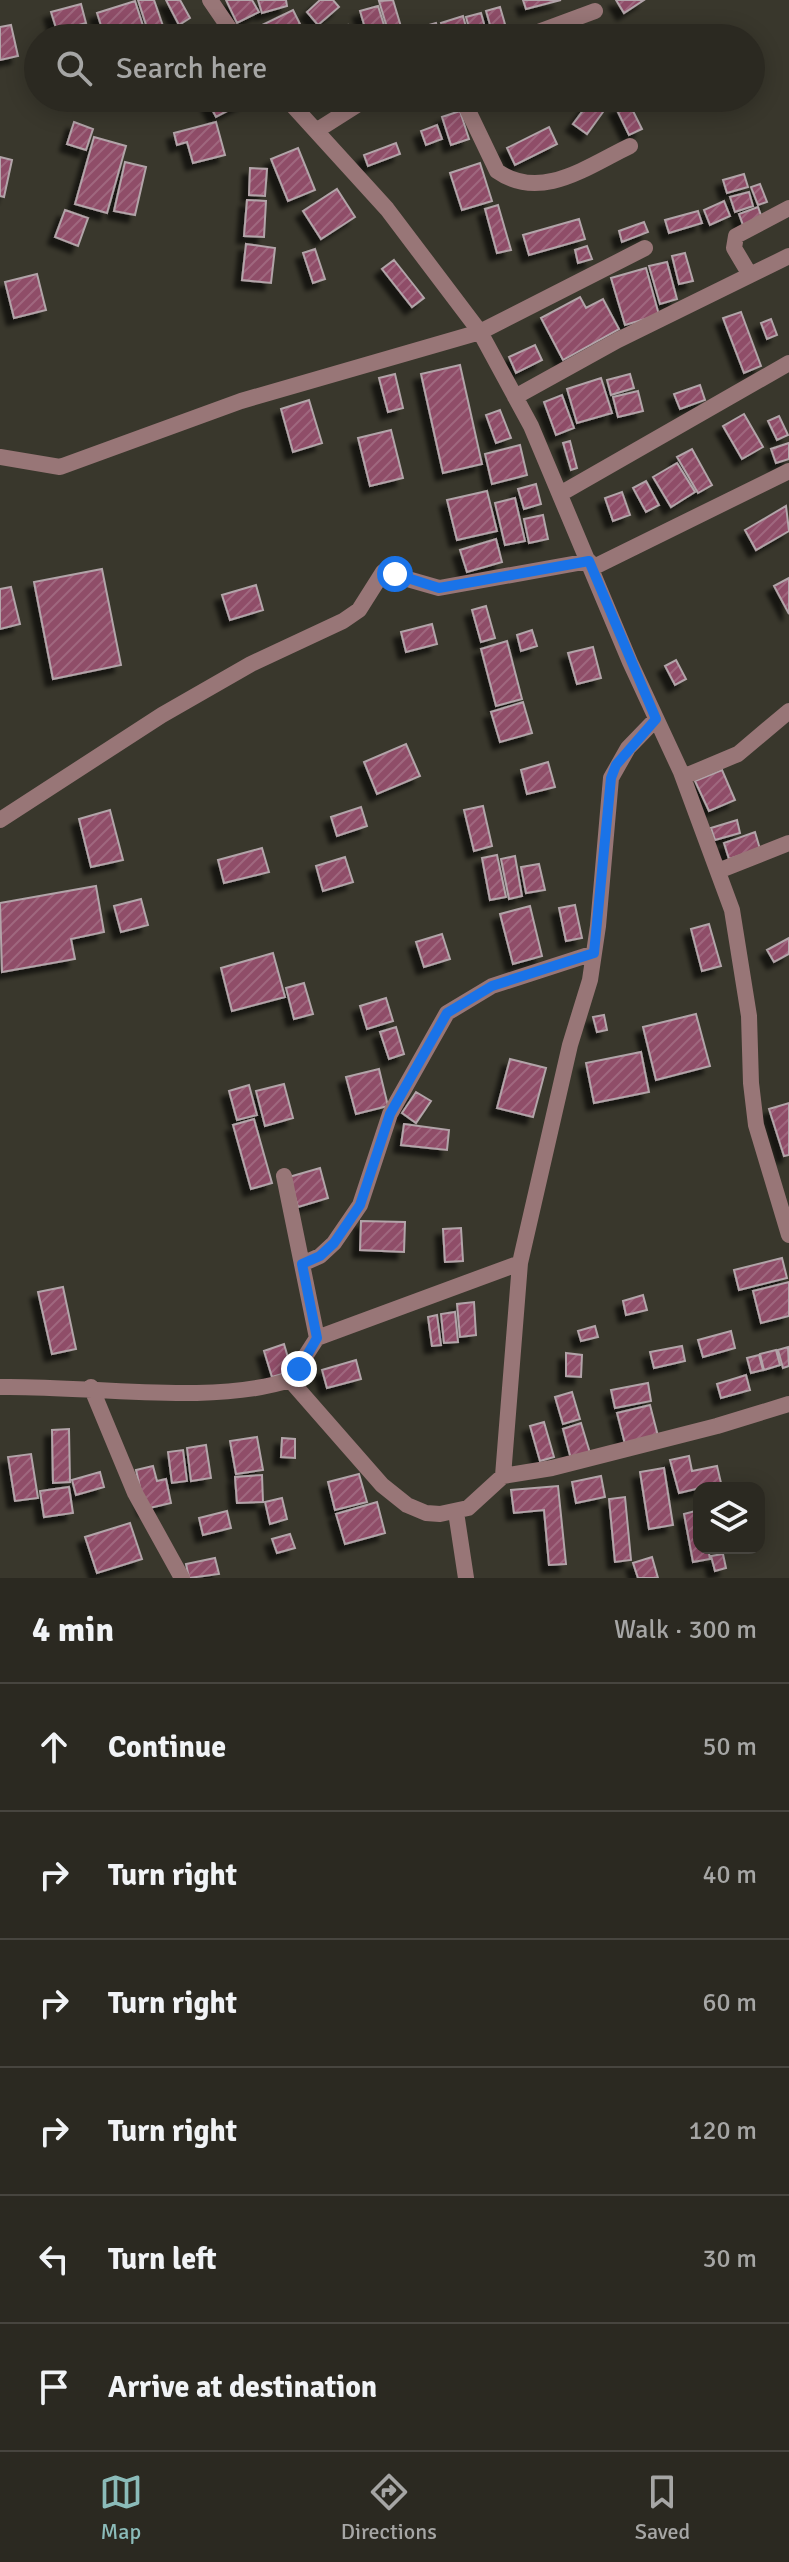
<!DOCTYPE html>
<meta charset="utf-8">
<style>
:root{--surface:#2b2921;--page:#37352e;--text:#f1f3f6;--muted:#a6a6a5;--line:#47453f;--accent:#8bbbb9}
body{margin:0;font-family:Signika,sans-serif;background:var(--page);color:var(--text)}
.controls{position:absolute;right:24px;bottom:24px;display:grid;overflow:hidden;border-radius:16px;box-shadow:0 4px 20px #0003}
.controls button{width:72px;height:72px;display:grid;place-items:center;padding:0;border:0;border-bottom:2px solid var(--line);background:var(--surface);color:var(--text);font:40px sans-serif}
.stop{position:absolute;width:24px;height:24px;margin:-18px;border:6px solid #1a73e8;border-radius:50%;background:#fff}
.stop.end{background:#1a73e8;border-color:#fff;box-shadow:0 2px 8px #0008}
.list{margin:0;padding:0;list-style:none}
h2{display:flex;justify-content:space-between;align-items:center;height:104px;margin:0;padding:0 32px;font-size:34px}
h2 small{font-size:26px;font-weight:400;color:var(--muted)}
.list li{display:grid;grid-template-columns:52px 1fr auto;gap:24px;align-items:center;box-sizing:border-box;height:128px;padding:0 32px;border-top:2px solid var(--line)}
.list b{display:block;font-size:30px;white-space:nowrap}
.list em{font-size:26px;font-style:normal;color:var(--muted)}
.icon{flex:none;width:44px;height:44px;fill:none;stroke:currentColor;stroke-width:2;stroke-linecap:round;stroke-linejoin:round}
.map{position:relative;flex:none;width:789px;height:1578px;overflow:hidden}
.search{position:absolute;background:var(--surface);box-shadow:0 4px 20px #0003;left:24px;right:24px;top:24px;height:88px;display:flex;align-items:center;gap:20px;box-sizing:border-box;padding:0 28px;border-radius:44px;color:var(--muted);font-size:30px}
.sheet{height:872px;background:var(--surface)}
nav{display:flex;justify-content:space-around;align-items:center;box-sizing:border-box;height:112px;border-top:2px solid var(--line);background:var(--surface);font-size:22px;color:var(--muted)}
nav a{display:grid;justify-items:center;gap:4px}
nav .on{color:var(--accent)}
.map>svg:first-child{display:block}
.building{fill:url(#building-hatch);stroke:#b2a4a9;stroke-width:2;filter:url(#shadow)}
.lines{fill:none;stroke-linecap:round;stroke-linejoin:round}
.street{stroke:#987677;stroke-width:16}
.route{stroke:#1a73e8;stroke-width:10}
</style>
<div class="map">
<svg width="789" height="1578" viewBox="0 0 789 1578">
<defs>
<pattern id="building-hatch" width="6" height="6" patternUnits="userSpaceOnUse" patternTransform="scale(2)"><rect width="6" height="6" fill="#8f4d68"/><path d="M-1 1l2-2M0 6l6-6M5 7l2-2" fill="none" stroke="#9f677e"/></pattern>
<filter id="shadow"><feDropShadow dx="-7" dy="7" stdDeviation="2" flood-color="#0009"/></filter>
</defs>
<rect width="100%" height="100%" fill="#39372c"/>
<path class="building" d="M 138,0 L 154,0 L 163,26 L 148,31 Z
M 166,0 L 180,0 L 190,18 L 179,25 Z
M 226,0 L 252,0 L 259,12 L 237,23 Z
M 258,0 L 286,0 L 287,6 L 262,13 Z
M 320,0 L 333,0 L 339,7 L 318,25 L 307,12 Z
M 393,0 L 402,30 L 389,34 L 379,1 Z
M 523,0 L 561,0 L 526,9 Z
M 616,0 L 644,0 L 624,13 Z
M 135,1 L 147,38 L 105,38 L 97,13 Z
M 81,4 L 86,23 L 57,31 L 51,12 Z
M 378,6 L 388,38 L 368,38 L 360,11 Z
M 500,7 L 507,31 L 493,35 L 486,11 Z
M 293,10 L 300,24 L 271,38 L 261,38 L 256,28 Z
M 481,13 L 488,38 L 472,38 L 466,17 Z
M 463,16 L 469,38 L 445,38 L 441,23 Z
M 436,23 L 440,38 L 406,38 L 404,32 Z
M 11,25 L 18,56 L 0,60 L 0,27 Z
M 348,25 L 356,38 L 328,38 Z
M 206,98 L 247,98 L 248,100 L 216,117 Z
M 590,101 L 603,112 L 587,134 L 573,124 Z
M 629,103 L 642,129 L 629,135 L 616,108 Z
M 460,111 L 469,139 L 451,145 L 442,117 Z
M 74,122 L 93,129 L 86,150 L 67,144 Z
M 216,122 L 225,155 L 193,163 L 187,142 L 177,145 L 174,133 Z
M 437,125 L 442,139 L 426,145 L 421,131 Z
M 549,127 L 557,144 L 515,165 L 507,148 Z
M 94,137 L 126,146 L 107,213 L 75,204 Z
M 396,143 L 400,154 L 368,166 L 364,155 Z
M 298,148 L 315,190 L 288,201 L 271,159 Z
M 0,157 L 12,160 L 4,197 L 0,196 Z
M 125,162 L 146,167 L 135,215 L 114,211 Z
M 480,163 L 492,201 L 462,210 L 450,173 Z
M 250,168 L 267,169 L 265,196 L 249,195 Z
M 744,174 L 748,187 L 727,193 L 723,180 Z
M 760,184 L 767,202 L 758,205 L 751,187 Z
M 337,189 L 355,217 L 321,239 L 303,211 Z
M 749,192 L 753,206 L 735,212 L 730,197 Z
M 247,200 L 266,201 L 264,237 L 244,236 Z
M 724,201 L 730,216 L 710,225 L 704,210 Z
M 498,205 L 511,250 L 497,253 L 485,209 Z
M 758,207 L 762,218 L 743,225 L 739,214 Z
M 65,210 L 88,218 L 78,246 L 55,237 Z
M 698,211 L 702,223 L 669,233 L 665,220 Z
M 579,219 L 585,239 L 529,255 L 523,235 Z
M 644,222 L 648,232 L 622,242 L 619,231 Z
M 246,244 L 275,248 L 271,283 L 242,280 Z
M 587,246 L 592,259 L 578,263 L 575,250 Z
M 315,249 L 325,279 L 313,283 L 303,253 Z
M 685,253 L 693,281 L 679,284 L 672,256 Z
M 394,260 L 424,298 L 412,307 L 382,269 Z
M 667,262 L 677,299 L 660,304 L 649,266 Z
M 646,268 L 659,315 L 625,325 L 611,278 Z
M 37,274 L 46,310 L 14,318 L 5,282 Z
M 580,297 L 586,308 L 603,299 L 619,329 L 563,360 L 541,318 Z
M 741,312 L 761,366 L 744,373 L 723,318 Z
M 771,319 L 777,335 L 767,339 L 761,323 Z
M 535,345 L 542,360 L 516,373 L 509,357 Z
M 460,365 L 482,464 L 443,473 L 421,374 Z
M 395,374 L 403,408 L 388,412 L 379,378 Z
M 630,374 L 634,388 L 611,395 L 607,380 Z
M 601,378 L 612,413 L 577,423 L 567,389 Z
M 700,385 L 705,400 L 680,409 L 674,394 Z
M 638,391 L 643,411 L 618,417 L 613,397 Z
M 562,395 L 574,428 L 556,435 L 544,402 Z
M 309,400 L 322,443 L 293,452 L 281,409 Z
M 500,410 L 511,438 L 496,443 L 486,415 Z
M 744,414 L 763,447 L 742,459 L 723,426 Z
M 779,416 L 788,435 L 777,440 L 768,421 Z
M 391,430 L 403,478 L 370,486 L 358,438 Z
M 570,441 L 577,468 L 571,470 L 563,443 Z
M 789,443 L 789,459 L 776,463 L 771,449 Z
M 520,445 L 527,475 L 492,484 L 485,454 Z
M 692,449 L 712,485 L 698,493 L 677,457 Z
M 677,463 L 695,492 L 671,507 L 653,477 Z
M 646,481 L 659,505 L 646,512 L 633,488 Z
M 536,484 L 541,504 L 524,509 L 518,489 Z
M 487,491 L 497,531 L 457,540 L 447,500 Z
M 622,492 L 630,515 L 613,521 L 605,498 Z
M 515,498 L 525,541 L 505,545 L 495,503 Z
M 786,506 L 789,531 L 756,550 L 745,530 Z
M 543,515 L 548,539 L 529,543 L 524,519 Z
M 496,539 L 502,562 L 467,572 L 460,550 Z
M 102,569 L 121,665 L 53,679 L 34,582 Z
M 789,578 L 789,614 L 774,586 Z
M 256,585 L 263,610 L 230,620 L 222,595 Z
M 11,587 L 20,624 L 0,629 L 0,589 Z
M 486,606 L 495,638 L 481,642 L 472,610 Z
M 432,624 L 437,644 L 406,652 L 401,632 Z
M 532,630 L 537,646 L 521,651 L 517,635 Z
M 507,641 L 522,699 L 496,706 L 481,649 Z
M 593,647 L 601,678 L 577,684 L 568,653 Z
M 676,660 L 686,679 L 675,685 L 665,666 Z
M 523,702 L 532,733 L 500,742 L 491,712 Z
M 406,744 L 420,776 L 377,794 L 364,762 Z
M 548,762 L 555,787 L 527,794 L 521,770 Z
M 722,770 L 735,800 L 709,811 L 695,781 Z
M 483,806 L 492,846 L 474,851 L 464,810 Z
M 361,807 L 367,826 L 337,836 L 331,817 Z
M 110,810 L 123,860 L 91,867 L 79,819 Z
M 737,820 L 740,833 L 715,840 L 711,828 Z
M 755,832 L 760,849 L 729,859 L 724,843 Z
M 262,848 L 269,872 L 224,883 L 218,860 Z
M 497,855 L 506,897 L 490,900 L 482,858 Z
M 515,856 L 522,896 L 509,899 L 501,859 Z
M 345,857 L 353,882 L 323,891 L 316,866 Z
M 539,864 L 545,890 L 526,893 L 521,867 Z
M 96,886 L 104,932 L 71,939 L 75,959 L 2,972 L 0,903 Z
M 141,899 L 148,925 L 121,932 L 114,906 Z
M 575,905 L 582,938 L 566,941 L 559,908 Z
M 530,906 L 542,956 L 513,964 L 500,914 Z
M 709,924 L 721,966 L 702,971 L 691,929 Z
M 442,934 L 450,959 L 424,967 L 416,942 Z
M 789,938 L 789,954 L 774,962 L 767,950 Z
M 273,953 L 285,997 L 232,1011 L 221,968 Z
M 304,983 L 313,1014 L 294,1019 L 286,988 Z
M 386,998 L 393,1021 L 367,1029 L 360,1006 Z
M 696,1014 L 710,1066 L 656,1080 L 643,1027 Z
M 604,1015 L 607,1030 L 597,1032 L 593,1017 Z
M 396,1027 L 404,1054 L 389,1059 L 380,1032 Z
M 641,1052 L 649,1092 L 594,1103 L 586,1063 Z
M 510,1059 L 546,1068 L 533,1117 L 497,1108 Z
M 379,1069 L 388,1106 L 356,1114 L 346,1077 Z
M 284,1084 L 293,1118 L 265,1126 L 256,1091 Z
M 249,1085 L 257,1115 L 237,1120 L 229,1091 Z
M 416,1092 L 431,1101 L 416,1123 L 402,1113 Z
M 789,1103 L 789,1155 L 784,1156 L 769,1109 Z
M 254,1119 L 272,1183 L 251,1189 L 233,1125 Z
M 404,1124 L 449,1130 L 447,1150 L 401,1145 Z
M 320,1168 L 328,1198 L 298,1207 L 289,1177 Z
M 361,1221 L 405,1222 L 404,1252 L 360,1250 Z
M 461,1228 L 463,1261 L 445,1262 L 443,1229 Z
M 782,1258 L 787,1278 L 739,1290 L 734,1270 Z
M 789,1282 L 789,1316 L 761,1323 L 753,1291 Z
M 63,1287 L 76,1349 L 52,1354 L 38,1292 Z
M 643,1295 L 647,1310 L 626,1315 L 623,1301 Z
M 474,1302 L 476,1335 L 460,1337 L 457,1304 Z
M 455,1312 L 458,1342 L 444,1343 L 441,1314 Z
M 437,1315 L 441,1345 L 432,1346 L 428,1317 Z
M 595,1326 L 598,1337 L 581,1341 L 578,1331 Z
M 731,1331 L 735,1348 L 703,1357 L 698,1340 Z
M 284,1344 L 292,1371 L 272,1377 L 264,1351 Z
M 682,1346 L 685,1361 L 654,1368 L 650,1352 Z
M 788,1347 L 789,1366 L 783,1368 L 778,1350 Z
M 776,1350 L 780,1365 L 764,1370 L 760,1354 Z
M 566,1353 L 582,1355 L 581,1377 L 566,1376 Z
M 759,1355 L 763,1370 L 751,1373 L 747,1358 Z
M 356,1360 L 361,1379 L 327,1388 L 322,1370 Z
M 746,1375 L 750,1390 L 721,1398 L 717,1384 Z
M 648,1383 L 651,1401 L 615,1408 L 611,1390 Z
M 572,1392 L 580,1419 L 563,1424 L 555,1397 Z
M 650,1405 L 658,1436 L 625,1444 L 617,1413 Z
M 544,1422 L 554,1457 L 540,1461 L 530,1426 Z
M 581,1423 L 590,1453 L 571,1459 L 563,1429 Z
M 69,1429 L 70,1482 L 53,1483 L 52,1430 Z
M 257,1437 L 263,1470 L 236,1474 L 230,1441 Z
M 282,1438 L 295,1439 L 295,1458 L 281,1457 Z
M 206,1445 L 211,1478 L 191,1481 L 187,1448 Z
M 183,1450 L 187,1481 L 172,1483 L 168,1452 Z
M 31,1454 L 38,1498 L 15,1501 L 8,1457 Z
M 689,1456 L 692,1471 L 717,1466 L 721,1483 L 679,1493 L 670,1460 Z
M 153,1466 L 157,1481 L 166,1479 L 171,1503 L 145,1509 L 136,1470 Z
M 664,1468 L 673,1525 L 649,1529 L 640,1472 Z
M 100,1472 L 104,1487 L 76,1495 L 72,1480 Z
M 359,1474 L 367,1502 L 335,1510 L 328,1482 Z
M 262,1475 L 263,1502 L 237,1503 L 235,1477 Z
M 601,1476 L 605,1497 L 576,1503 L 572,1482 Z
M 558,1486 L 566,1564 L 549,1565 L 544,1510 L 514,1513 L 511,1490 Z
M 69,1487 L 73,1513 L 44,1517 L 40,1491 Z
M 625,1497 L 631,1560 L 615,1562 L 609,1499 Z
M 282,1498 L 287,1519 L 270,1524 L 265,1502 Z
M 377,1502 L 385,1533 L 345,1544 L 336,1514 Z
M 699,1510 L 699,1548 L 708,1548 L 710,1559 L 693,1562 L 684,1514 Z
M 227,1511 L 231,1528 L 203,1535 L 199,1518 Z
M 130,1523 L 142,1559 L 97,1573 L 85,1537 Z
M 290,1534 L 295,1548 L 277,1553 L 272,1539 Z
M 723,1554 L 726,1568 L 715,1571 L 711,1556 Z
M 652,1557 L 658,1578 L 638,1578 L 633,1563 Z
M 215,1558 L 219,1574 L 189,1578 L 186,1564 Z"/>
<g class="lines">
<path class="street" d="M 210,0 L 236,38
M 522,38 L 595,11
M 286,98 L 387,209 L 480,332 L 531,426 L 630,662 L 681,772 L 732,910 L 749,1016 L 751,1083 L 756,1125 L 789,1235
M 462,98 L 497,171 C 541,202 588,166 630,146
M 316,131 L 368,98
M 750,275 L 734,248 L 736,236 L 789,208
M 515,397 L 618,340 L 789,256
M 0,457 L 60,467 L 241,401 L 480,332 L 645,248
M 560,494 L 789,363
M 592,568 L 789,471
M 683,777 L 738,754 L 789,711
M 0,820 L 162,715 L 251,664 L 343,621 L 359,610 L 383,572 L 439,588 L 589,561
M 718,871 L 789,843
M 302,1264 L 320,1256 L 334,1243 L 360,1205 L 390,1114 L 447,1013 L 492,986 L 594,953
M 317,1338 L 520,1263
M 290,1380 L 382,1485 L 407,1505 L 426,1513 L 440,1514 L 468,1508 L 503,1476 L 552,1468 L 717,1426 L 789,1404
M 0,1387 C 87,1385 210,1406 290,1380 L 317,1338 L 284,1176
M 91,1387 L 135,1493 L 182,1578
M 503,1476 L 520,1263 L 570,1045 L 590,980 L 598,926 L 611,778 L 628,748 L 656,719
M 456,1512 L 466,1578"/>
</g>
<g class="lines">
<path class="route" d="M 299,1369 L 317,1338 L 302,1264 L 320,1256 L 334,1243 L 360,1205 L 390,1114 L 447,1013 L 492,986 L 594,953 L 611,778 L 616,765 L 656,719 L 589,561 L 439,588 L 395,574"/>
</g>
</svg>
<div class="controls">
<button><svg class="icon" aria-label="layers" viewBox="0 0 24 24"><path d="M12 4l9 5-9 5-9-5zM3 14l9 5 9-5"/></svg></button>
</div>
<div class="stop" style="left:395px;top:574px"></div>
<div class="stop end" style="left:299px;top:1369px"></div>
<div class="search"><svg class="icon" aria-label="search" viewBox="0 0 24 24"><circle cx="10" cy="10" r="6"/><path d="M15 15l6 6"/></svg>Search here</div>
</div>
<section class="sheet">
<h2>4 min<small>Walk · 300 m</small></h2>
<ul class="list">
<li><svg class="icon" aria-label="ahead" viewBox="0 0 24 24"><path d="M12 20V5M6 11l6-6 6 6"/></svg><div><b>Continue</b></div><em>50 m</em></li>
<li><svg class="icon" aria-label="right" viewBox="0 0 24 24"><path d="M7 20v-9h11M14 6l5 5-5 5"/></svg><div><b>Turn right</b></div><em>40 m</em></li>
<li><svg class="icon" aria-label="right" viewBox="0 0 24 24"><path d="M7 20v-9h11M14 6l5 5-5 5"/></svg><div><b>Turn right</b></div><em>60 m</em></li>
<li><svg class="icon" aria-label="right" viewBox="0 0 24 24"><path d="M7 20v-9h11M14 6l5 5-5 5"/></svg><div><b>Turn right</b></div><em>120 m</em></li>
<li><svg class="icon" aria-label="left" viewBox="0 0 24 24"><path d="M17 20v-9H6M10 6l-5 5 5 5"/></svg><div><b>Turn left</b></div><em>30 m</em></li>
<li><svg class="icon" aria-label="arrive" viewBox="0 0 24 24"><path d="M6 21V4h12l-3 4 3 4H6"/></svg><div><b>Arrive at destination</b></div></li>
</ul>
</section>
<nav>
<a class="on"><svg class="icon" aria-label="map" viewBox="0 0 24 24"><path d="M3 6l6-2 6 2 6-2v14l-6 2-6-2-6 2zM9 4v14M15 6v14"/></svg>Map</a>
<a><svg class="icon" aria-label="directions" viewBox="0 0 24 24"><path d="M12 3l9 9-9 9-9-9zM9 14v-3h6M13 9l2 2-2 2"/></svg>Directions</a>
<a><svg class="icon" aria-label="saved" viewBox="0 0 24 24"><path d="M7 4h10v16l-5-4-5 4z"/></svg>Saved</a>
</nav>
